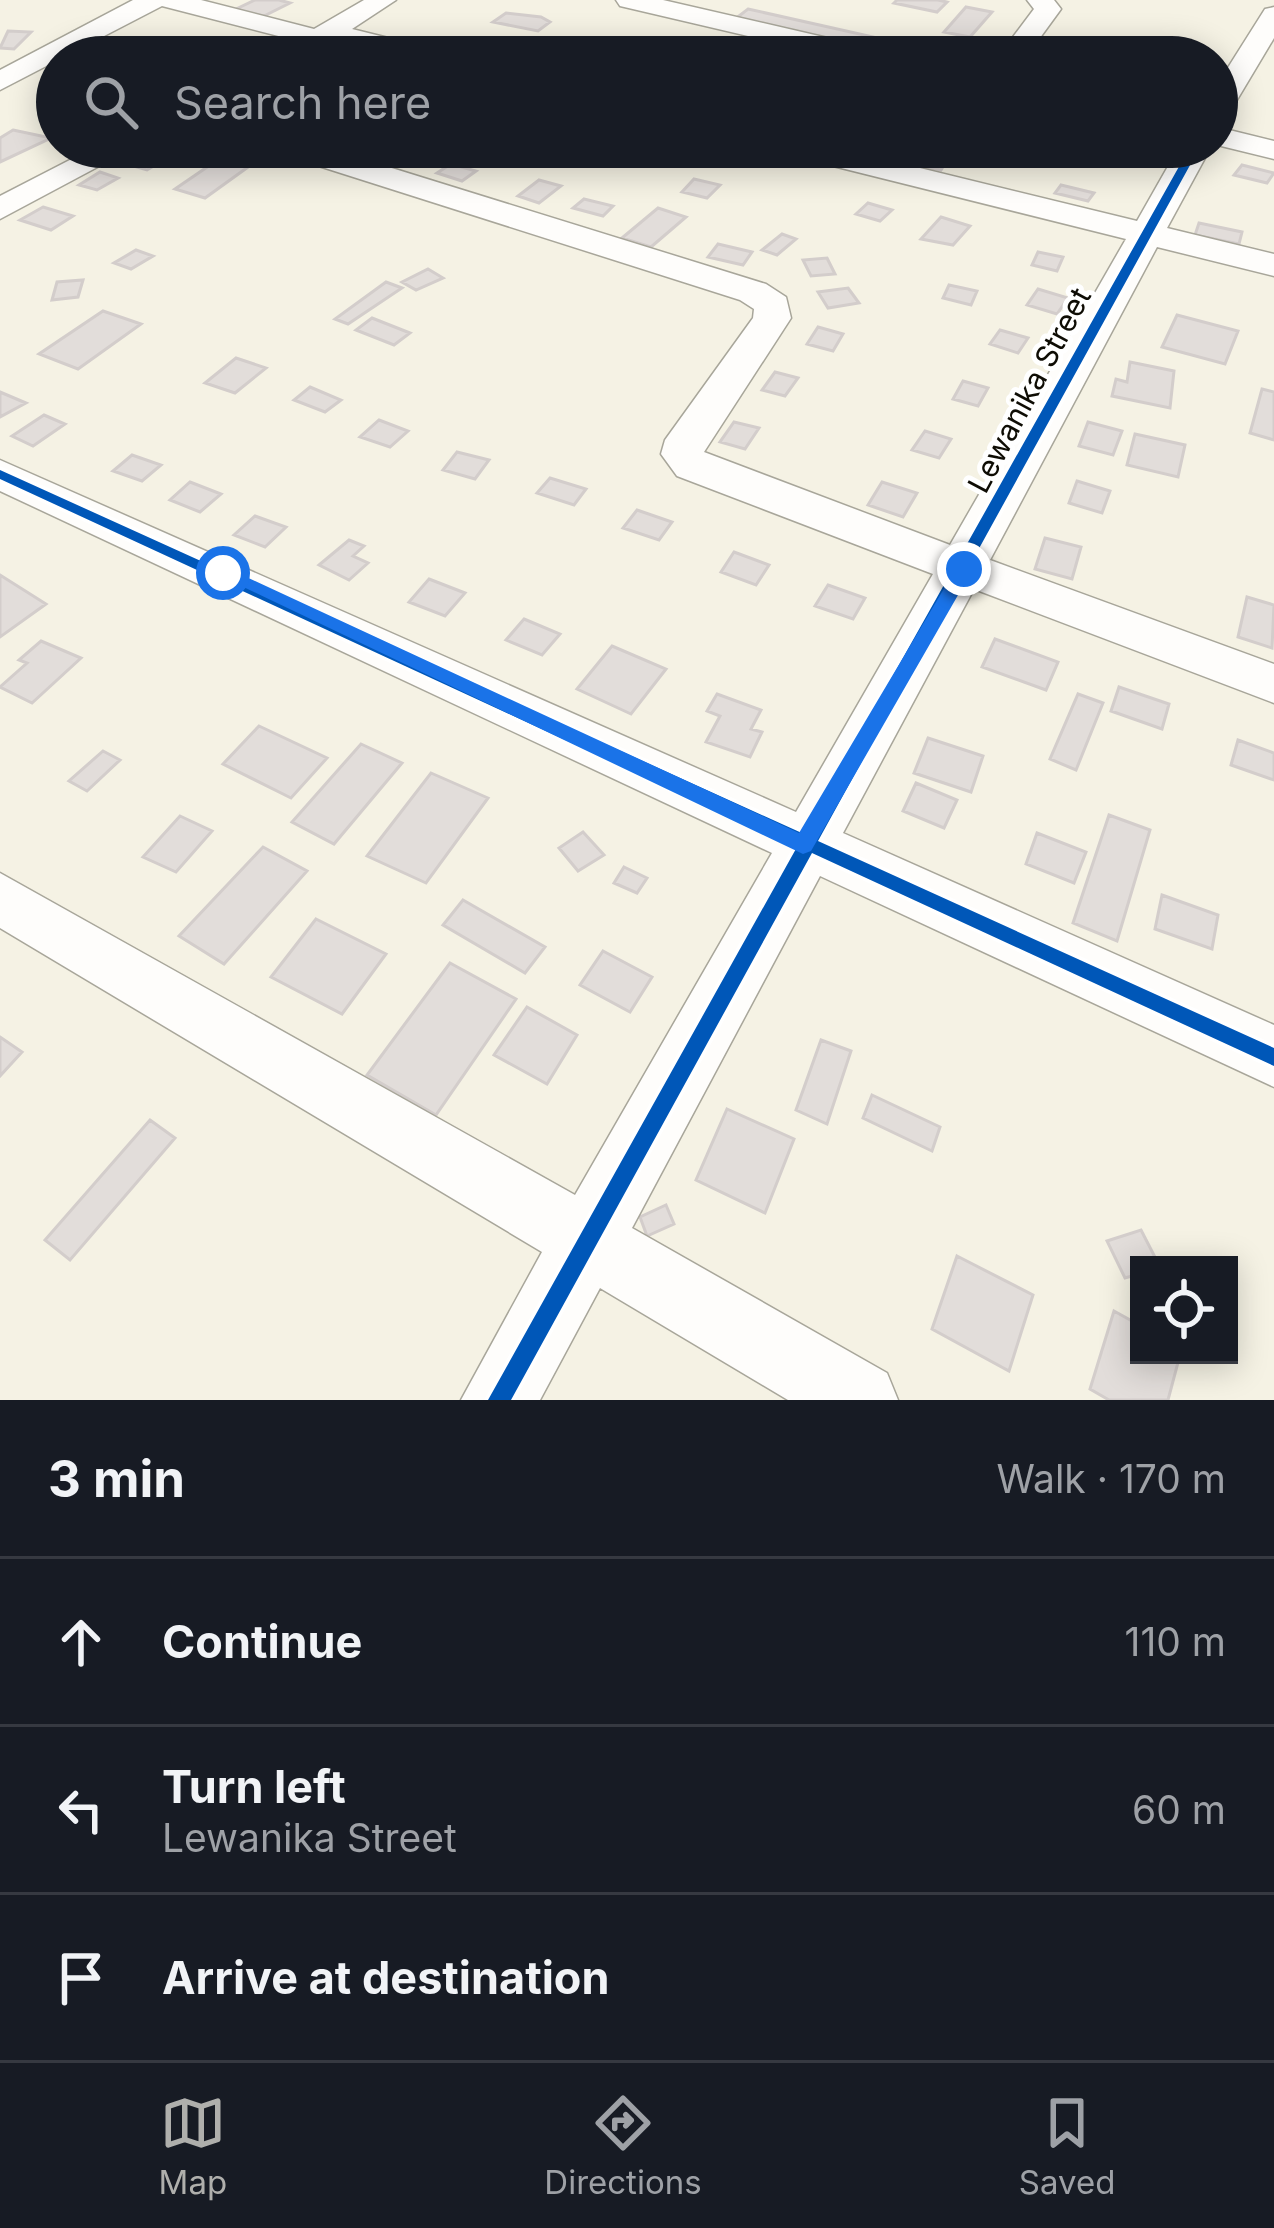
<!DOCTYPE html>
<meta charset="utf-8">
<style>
:root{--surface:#171b24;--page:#20242c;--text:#f1f3f6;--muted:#9ea1a6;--line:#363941;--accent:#afafac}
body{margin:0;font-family:Inter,sans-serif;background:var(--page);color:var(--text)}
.controls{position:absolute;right:36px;bottom:36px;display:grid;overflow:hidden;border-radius:0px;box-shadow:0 6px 30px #0003}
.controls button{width:108px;height:108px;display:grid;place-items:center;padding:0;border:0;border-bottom:3px solid var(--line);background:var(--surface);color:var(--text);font:60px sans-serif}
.stop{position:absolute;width:36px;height:36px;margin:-27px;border:9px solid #1a73e8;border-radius:50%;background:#fff}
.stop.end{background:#1a73e8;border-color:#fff;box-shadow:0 3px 12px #0008}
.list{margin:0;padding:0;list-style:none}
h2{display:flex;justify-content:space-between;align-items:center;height:156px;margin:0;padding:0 48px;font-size:51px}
h2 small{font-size:39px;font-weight:400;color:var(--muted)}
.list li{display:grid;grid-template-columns:78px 1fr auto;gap:36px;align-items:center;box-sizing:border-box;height:168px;padding:0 48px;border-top:3px solid var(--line)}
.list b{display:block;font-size:45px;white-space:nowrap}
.list p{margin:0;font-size:39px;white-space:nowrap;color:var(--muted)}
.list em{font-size:39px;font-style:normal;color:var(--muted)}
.icon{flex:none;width:66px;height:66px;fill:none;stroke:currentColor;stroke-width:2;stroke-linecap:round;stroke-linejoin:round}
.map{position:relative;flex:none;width:1274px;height:1400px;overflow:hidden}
.search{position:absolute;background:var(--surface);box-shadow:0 6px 30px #0003;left:36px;right:36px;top:36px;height:132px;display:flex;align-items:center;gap:30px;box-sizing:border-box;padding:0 42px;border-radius:66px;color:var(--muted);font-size:45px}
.sheet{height:660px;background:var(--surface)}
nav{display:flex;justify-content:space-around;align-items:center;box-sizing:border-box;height:168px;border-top:3px solid var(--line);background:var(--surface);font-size:33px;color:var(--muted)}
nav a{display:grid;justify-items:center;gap:6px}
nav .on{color:var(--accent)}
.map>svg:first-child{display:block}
.building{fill:#e2ddda;stroke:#d3cdcb;stroke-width:3}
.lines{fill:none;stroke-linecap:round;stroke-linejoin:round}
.minor-casing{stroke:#a8a69a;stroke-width:3}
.minor{fill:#fefdfb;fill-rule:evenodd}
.cycleway-casing{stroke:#fff;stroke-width:7}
.cycleway{fill:#0057b8;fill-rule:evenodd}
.route{fill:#1a73e8}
.labels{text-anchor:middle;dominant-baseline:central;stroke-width:10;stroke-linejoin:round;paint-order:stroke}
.street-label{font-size:30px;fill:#0e0c04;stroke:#fff}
</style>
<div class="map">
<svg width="1274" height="1400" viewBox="0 0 1274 1400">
<rect width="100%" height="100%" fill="#f5f2e4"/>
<path class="building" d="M 255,0 L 279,0 L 290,3 L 260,18 L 232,11 Z
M 897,0 L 938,0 L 947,2 L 937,12 L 894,3 Z
M 966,7 L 992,12 L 970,37 L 944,32 Z
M 748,9 L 900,43 L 888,54 L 735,19 Z
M 506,13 L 541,17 L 550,22 L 538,31 L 493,22 Z
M 8,31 L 31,32 L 14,49 L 0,48 Z
M 13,130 L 51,138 L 0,162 L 0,138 Z
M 140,147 L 164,147 L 179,151 L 147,170 L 116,161 Z
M 390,147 L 400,147 L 418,151 L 402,163 L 377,157 Z
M 917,154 L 947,160 L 941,170 L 911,164 Z
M 219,159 L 248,167 L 205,198 L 175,189 Z
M 451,164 L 476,171 L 462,181 L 437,173 Z
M 1242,165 L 1274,173 L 1267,183 L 1234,175 Z
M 100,172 L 118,178 L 97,190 L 79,185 Z
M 694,179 L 720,185 L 707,198 L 682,192 Z
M 539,180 L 561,186 L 539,203 L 518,196 Z
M 1061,185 L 1094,193 L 1088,201 L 1055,193 Z
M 584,199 L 613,206 L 603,216 L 573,208 Z
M 868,203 L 892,210 L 880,221 L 856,214 Z
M 43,207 L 73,216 L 51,230 L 20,220 Z
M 658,208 L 686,217 L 651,247 L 622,238 Z
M 941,217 L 970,226 L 953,245 L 921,239 Z
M 1199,223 L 1242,232 L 1239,244 L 1195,235 Z
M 782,234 L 796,239 L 777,255 L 762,250 Z
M 718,244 L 752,252 L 743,265 L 708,257 Z
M 136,250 L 153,256 L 131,269 L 114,263 Z
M 1038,252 L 1063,257 L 1057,271 L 1032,265 Z
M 827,258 L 835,274 L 811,276 L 803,260 Z
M 428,269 L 443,278 L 416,290 L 402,282 Z
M 83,280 L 78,297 L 52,300 L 57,282 Z
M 386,282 L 402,288 L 348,324 L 335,319 Z
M 949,285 L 977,291 L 971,305 L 943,298 Z
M 848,288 L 859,303 L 828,308 L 818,292 Z
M 1038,289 L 1068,298 L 1057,314 L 1027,305 Z
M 103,311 L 141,324 L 78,369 L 39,354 Z
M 1177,315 L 1238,331 L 1225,364 L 1162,347 Z
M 372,318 L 410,333 L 394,345 L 356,330 Z
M 818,327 L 843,334 L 833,351 L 807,344 Z
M 1000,330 L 1028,338 L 1018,353 L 990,344 Z
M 236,358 L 266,368 L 235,393 L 205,383 Z
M 1130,362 L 1174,371 L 1170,408 L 1112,396 L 1116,379 L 1127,382 Z
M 775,372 L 798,378 L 785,396 L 762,390 Z
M 963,381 L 988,388 L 978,406 L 953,399 Z
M 310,387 L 341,400 L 325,412 L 294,400 Z
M 1262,389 L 1274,392 L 1274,440 L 1250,433 Z
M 0,392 L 26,403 L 0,417 Z
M 44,415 L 65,424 L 33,446 L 12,436 Z
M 379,420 L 408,431 L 390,447 L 360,437 Z
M 734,422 L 759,428 L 745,449 L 720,442 Z
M 1088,422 L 1122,431 L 1113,455 L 1079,446 Z
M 925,431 L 951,439 L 939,458 L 912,450 Z
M 1135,434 L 1185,445 L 1178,477 L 1127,465 Z
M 457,452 L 489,460 L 475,479 L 443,470 Z
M 132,455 L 161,465 L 142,481 L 113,471 Z
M 550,478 L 586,489 L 574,505 L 537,493 Z
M 1077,481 L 1110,491 L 1102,513 L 1069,503 Z
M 190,482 L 221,494 L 200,512 L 170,500 Z
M 882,482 L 917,493 L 903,517 L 868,505 Z
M 637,510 L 672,522 L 659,540 L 623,528 Z
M 255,516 L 286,527 L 265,547 L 234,535 Z
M 1045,538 L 1081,547 L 1072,579 L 1035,569 Z
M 349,540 L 364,546 L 353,556 L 368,563 L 349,580 L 319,565 Z
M 734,552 L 769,565 L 756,585 L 721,572 Z
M 0,575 L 46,604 L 0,637 Z
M 429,579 L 465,593 L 445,616 L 409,602 Z
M 828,585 L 865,598 L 853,619 L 815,606 Z
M 1247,597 L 1274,605 L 1272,648 L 1238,637 Z
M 524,619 L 560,634 L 542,655 L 506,640 Z
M 995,639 L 1058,662 L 1046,690 L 982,667 Z
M 41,641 L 81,658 L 32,703 L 0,687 L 27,663 L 19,660 Z
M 612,646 L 666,669 L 631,714 L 577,689 Z
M 1119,687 L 1169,704 L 1162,729 L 1111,711 Z
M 717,694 L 761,710 L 751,729 L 762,732 L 750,757 L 706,742 L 720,716 L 707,711 Z
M 1078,694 L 1103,703 L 1076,770 L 1050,759 Z
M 259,726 L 327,758 L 291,798 L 223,764 Z
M 928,738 L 983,756 L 971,792 L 914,773 Z
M 1238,740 L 1274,753 L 1274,780 L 1231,765 Z
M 361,744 L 402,763 L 334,844 L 292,822 Z
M 103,751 L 120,760 L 87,791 L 69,781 Z
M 431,773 L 488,798 L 426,883 L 367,856 Z
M 916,783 L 957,800 L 944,828 L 903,811 Z
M 1109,815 L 1150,830 L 1117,941 L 1073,923 Z
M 180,816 L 212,831 L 176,872 L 143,857 Z
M 583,832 L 604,855 L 578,871 L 559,848 Z
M 1037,833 L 1086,852 L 1074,883 L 1026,864 Z
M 263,847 L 307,871 L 224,964 L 179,936 Z
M 624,867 L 647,878 L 637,893 L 614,883 Z
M 1162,895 L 1218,915 L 1212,949 L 1155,929 Z
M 463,900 L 545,947 L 525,973 L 443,925 Z
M 316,919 L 386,954 L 342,1014 L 271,977 Z
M 603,951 L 652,977 L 630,1012 L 580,985 Z
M 450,963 L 516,999 L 436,1115 L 367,1075 Z
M 527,1007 L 577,1035 L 547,1084 L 494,1055 Z
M 0,1037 L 22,1052 L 0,1076 Z
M 821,1040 L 851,1051 L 827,1124 L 796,1110 Z
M 872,1095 L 940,1127 L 932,1151 L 863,1118 Z
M 727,1109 L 794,1139 L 765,1213 L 696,1180 Z
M 150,1120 L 175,1138 L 70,1260 L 45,1240 Z
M 666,1205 L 674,1224 L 647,1236 L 640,1217 Z
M 1141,1230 L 1159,1265 L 1139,1265 L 1139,1274 L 1125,1278 L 1107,1241 Z
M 957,1256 L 1033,1295 L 1009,1371 L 932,1329 Z
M 1114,1311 L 1139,1325 L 1139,1355 L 1180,1355 L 1168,1400 L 1109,1400 L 1090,1389 Z"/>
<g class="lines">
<g class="minor-casing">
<path id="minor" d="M 133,0 L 201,0 L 314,29 L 364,0 L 396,0 L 352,29 L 441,51 L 445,57 L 397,57 L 332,41 L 305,57 L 278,57 L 280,48 L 294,40 L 162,6 L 0,90 L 0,70 Z
M 616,0 L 663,0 L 884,51 L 888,57 L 838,57 L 620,6 Z
M 1027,0 L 1054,0 L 1061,9 L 1026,57 L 998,57 L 1034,9 Z
M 1274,7 L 1274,38 L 1228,115 L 1217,118 L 1217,85 L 1265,9 Z
M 1217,127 L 1274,141 L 1274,159 L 1217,145 Z
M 95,147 L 135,147 L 0,219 L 0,196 Z
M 276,147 L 324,147 L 766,284 L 786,297 L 791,318 L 704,452 L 950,545 L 1126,239 L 785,154 L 780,147 L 834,147 L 1137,221 L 1179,147 L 1211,147 L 1167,228 L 1274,254 L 1274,276 L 1157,247 L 990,560 L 1274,664 L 1274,703 L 974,589 L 843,833 L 1274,1025 L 1274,1087 L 820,876 L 632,1228 L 887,1373 L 898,1400 L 788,1400 L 600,1288 L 540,1400 L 461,1400 L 542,1252 L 0,928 L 0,873 L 575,1195 L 772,853 L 0,491 L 0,460 L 796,812 L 933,574 L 677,476 L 661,454 L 665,440 L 753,318 L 754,309 L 740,300 L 281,154 Z"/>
</g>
<use href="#minor" class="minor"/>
<g class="cycleway-casing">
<path id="cycleway" d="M 1190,147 L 1200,147 L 818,841 L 1274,1048 L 1274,1066 L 812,853 L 511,1400 L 488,1400 L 797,847 L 0,479 L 0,470 L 804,834 Z"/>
</g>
<use href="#cycleway" class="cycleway"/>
</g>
<path class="route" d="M 964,563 L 973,569 L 811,851 L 803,854 L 214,573 L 229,569 L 799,833 L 958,565 Z"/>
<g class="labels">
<g class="street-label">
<text transform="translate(1029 390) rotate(-62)">Lewanika Street</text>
</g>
</g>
</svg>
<div class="controls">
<button><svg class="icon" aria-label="locate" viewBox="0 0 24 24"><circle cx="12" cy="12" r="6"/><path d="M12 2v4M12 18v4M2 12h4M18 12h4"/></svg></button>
</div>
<div class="stop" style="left:223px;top:573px"></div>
<div class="stop end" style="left:964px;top:569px"></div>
<div class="search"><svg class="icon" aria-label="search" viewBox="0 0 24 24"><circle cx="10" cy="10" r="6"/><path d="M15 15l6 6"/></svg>Search here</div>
</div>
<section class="sheet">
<h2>3 min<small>Walk · 170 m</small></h2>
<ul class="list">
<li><svg class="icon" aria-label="ahead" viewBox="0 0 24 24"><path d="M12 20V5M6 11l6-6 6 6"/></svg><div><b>Continue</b></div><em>110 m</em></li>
<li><svg class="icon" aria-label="left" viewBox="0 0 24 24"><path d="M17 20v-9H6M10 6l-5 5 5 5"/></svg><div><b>Turn left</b><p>Lewanika Street</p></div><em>60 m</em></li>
<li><svg class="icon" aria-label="arrive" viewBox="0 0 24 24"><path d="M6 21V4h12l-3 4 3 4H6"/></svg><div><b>Arrive at destination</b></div></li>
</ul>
</section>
<nav>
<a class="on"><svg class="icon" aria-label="map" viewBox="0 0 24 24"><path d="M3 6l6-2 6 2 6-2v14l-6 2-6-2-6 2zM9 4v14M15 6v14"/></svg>Map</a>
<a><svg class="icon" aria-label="directions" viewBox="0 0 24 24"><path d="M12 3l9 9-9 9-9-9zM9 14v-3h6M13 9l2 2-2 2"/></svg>Directions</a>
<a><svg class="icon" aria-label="saved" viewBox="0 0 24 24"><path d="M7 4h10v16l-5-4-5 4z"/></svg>Saved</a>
</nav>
